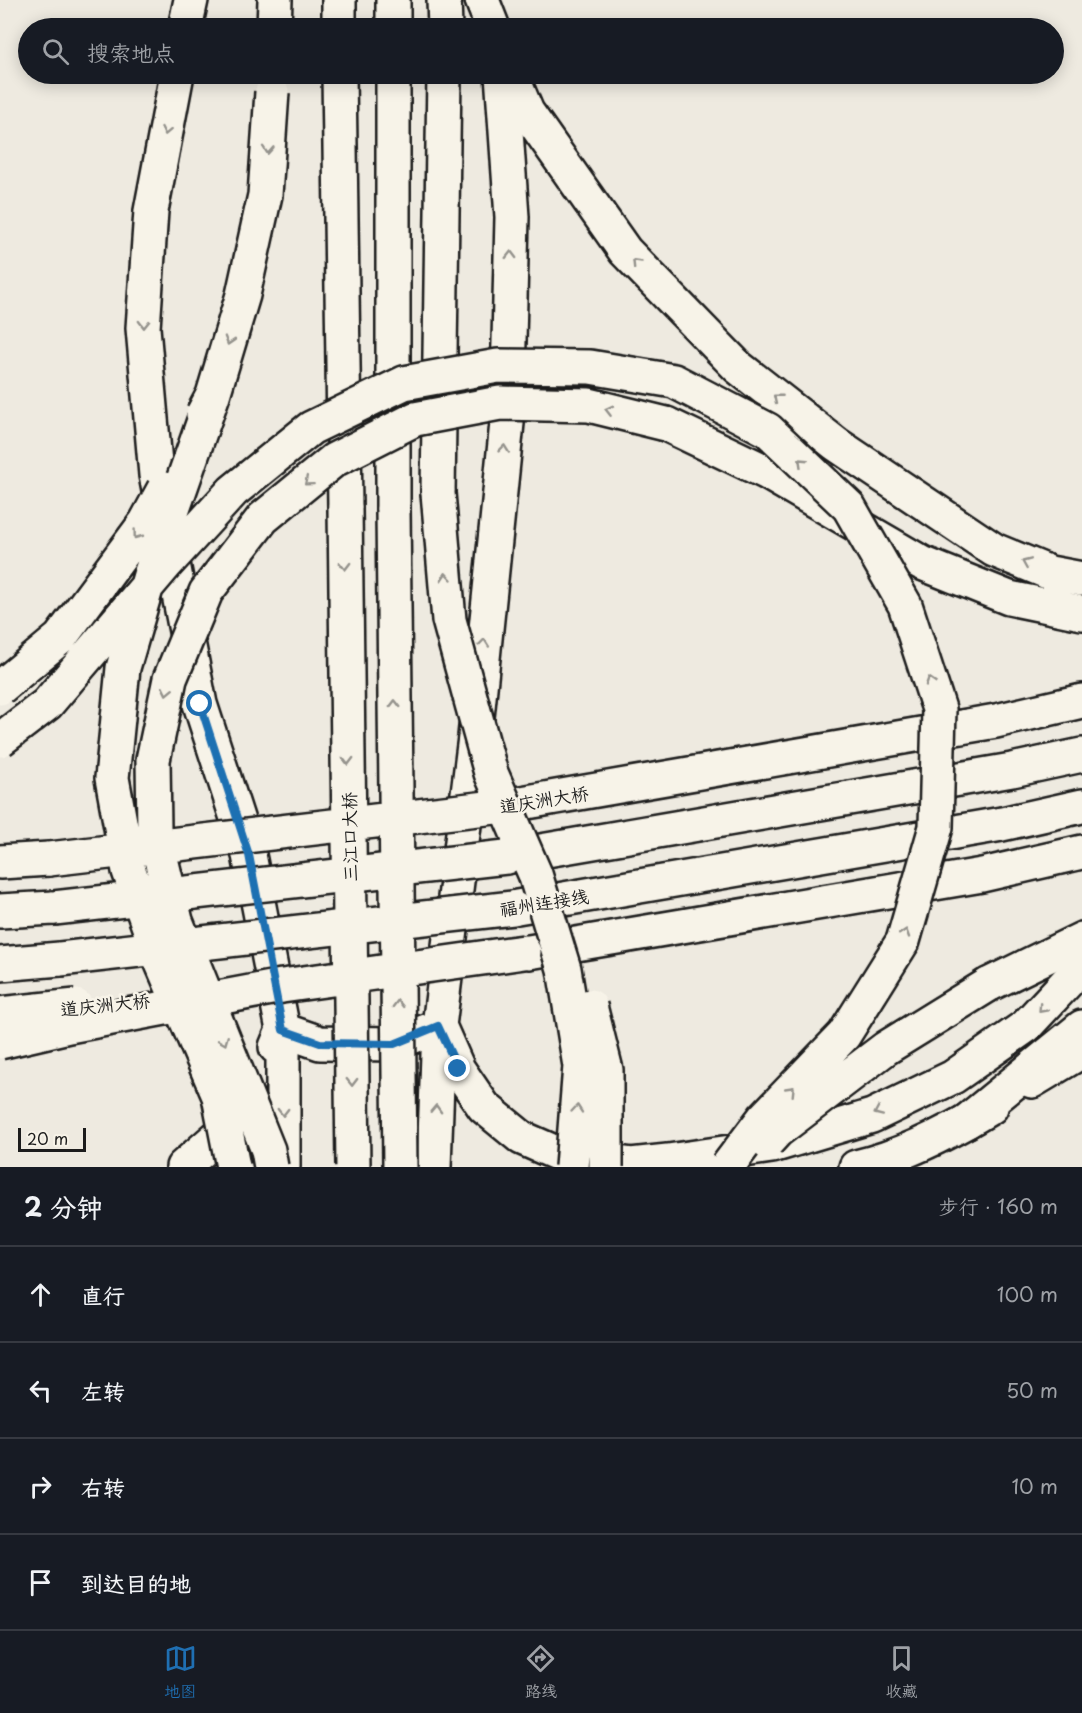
<!DOCTYPE html>
<html lang="zh">
<meta charset="utf-8">
<style>
:root{--surface:#171b24;--page:#20242c;--text:#f1f3f6;--muted:#9ea1a6;--line:#363941;--accent:#1f6fb2}
body{margin:0;font-family:"Playpen Sans","LXGW WenKai TC",sans-serif;background:var(--page);color:var(--text)}
.scale{position:absolute;left:18px;bottom:15px;width:68px;box-sizing:border-box;padding-left:6px;border:3px solid #1c1c1c;border-top:0;font-size:16px;line-height:21px;white-space:nowrap;color:#1c1c1c;-webkit-text-stroke:4px #f7f3e8;paint-order:stroke}
.stop{position:absolute;width:18px;height:18px;margin:-14px;border:4px solid #1f6fb2;border-radius:50%;background:#fff}
.stop.end{background:#1f6fb2;border-color:#fff;box-shadow:0 2px 6px #0008}
.list{margin:0;padding:0;list-style:none}
h2{display:flex;justify-content:space-between;align-items:center;height:78px;margin:0;padding:0 24px;font-size:26px}
h2 small{font-size:20px;font-weight:400;color:var(--muted)}
.list li{display:grid;grid-template-columns:39px 1fr auto;gap:18px;align-items:center;box-sizing:border-box;height:96px;padding:0 24px;border-top:2px solid var(--line)}
.list b{display:block;font-size:22px;white-space:nowrap}
.list em{font-size:20px;font-style:normal;color:var(--muted)}
.icon{flex:none;width:33px;height:33px;fill:none;stroke:currentColor;stroke-width:2;stroke-linecap:round;stroke-linejoin:round}
.map{position:relative;flex:none;width:1082px;height:1167px;overflow:hidden}
.search{position:absolute;background:var(--surface);box-shadow:0 3px 15px #0003;left:18px;right:18px;top:18px;height:66px;display:flex;align-items:center;gap:15px;box-sizing:border-box;padding:0 21px;border-radius:33px;color:var(--muted);font-size:22px}
.sheet{height:462px;background:var(--surface)}
nav{display:flex;justify-content:space-around;align-items:center;box-sizing:border-box;height:84px;border-top:2px solid var(--line);background:var(--surface);font-size:16px;color:var(--muted)}
nav a{display:grid;justify-items:center;gap:3px}
nav .on{color:var(--accent)}
.map>svg:first-child{display:block}
.lines{fill:none;stroke-linecap:round;stroke-linejoin:round}
.secondary-casing{stroke:#1c1c1c;stroke-width:38}
.trunk-casing{stroke:#1c1c1c;stroke-width:38}
.motorway-casing{stroke:#1c1c1c;stroke-width:38}
.secondary{stroke:#f7f3e8;stroke-width:33}
.trunk{stroke:#f7f3e8;stroke-width:33}
.motorway{stroke:#f7f3e8;stroke-width:33}
.trunk-bridge-casing{stroke:#1c1c1c;stroke-width:38;stroke-linecap:butt}
.motorway-bridge-casing{stroke:#1c1c1c;stroke-width:38;stroke-linecap:butt}
.trunk-bridge{stroke:#f7f3e8;stroke-width:33}
.motorway-bridge{stroke:#f7f3e8;stroke-width:33}
.oneway{stroke:#94928c}
.route{stroke:#1f6fb2;stroke-width:8}
.labels{text-anchor:middle;dominant-baseline:central;stroke-width:5;stroke-linejoin:round;paint-order:stroke}
.street-label{font-size:18px;fill:#1c1c1c;stroke:#f7f3e8}
</style>
<div class="map">
<svg width="1082" height="1167" viewBox="0 0 1082 1167">
<rect width="100%" height="100%" fill="#eeeae0"/>
<filter id="ink" filterUnits="userSpaceOnUse"><feTurbulence type="fractalNoise" baseFrequency=".0167" numOctaves="2"/><feDisplacementMap in="SourceGraphic" scale="12" xChannelSelector="R" yChannelSelector="G"/><feConvolveMatrix kernelMatrix="1 2 1 2 8 2 1 2 1" color-interpolation-filters="sRGB"/></filter>
<g filter="url(#ink)">
<g class="lines">
<g class="secondary-casing">
<path id="secondary" d="M 185,28 L 191,0
M 177,74 L 151,211 L 143,328 L 156,475 L 200,704 L 249,855 L 283,1030 L 283,1167
M 276,1047 L 283,1030 L 320,1043 L 394,1044 L 439,1026 L 458,1069 L 484,1107 L 522,1138 L 563,1156 L 634,1165
M 1032,1081 L 1082,1051
M 183,1167 L 231,1125 L 242,1111
M 434,1167 L 439,1026 L 475,737 L 507,423 L 512,217 L 502,74
M 612,1167 L 668,1161 L 772,1146 L 872,1116 L 953,1077 L 1026,1026 L 1082,966
M 856,1167 C 904,1156 950,1132 991,1107"/>
</g>
<g class="trunk-casing">
<path id="trunk" d="M 339,0 L 339,28
M 393,0 L 393,28
M 444,0 L 445,28
M 482,0 L 493,28
M 274,28 L 275,0
M 339,74 L 345,508
M 393,74 L 393,510
M 511,74 L 527,112 L 625,251 L 738,367 L 836,444 L 994,550 L 1050,573 L 1082,579
M 666,424 L 766,472 L 922,563 L 1009,598 L 1082,613
M 438,493 L 444,74
M 504,806 L 996,721 L 1082,701
M 0,862 L 49,859
M 529,952 L 982,875 L 1082,852
M 988,985 L 1082,939
M 967,1121 L 1082,1027"/>
</g>
<g class="motorway-casing">
<path id="motorway" d="M 506,857 L 1012,770 L 1082,755
M 517,907 L 1002,824 L 1082,806
M 0,911 L 54,908
M 0,964 L 60,959"/>
</g>
<use href="#secondary" class="secondary"/>
<use href="#trunk" class="trunk"/>
<use href="#motorway" class="motorway"/>
<g class="trunk-bridge-casing">
<path id="trunk-bridge" d="M 213,395 L 150,575 L 123,668 L 112,778 L 129,871 L 161,961 L 219,1096 L 233,1167
M 203,414 L 213,395 L 243,295 L 265,195 L 272,92
M 438,493 L 449,620 L 491,773 L 535,874 L 564,969 L 580,1066 L 572,1167
M 345,508 L 353,1167
M 393,510 L 400,1167
M 0,688 L 60,638 L 146,522 L 164,489
M 0,740 L 47,704 L 166,564 L 233,491 L 311,428 L 404,383 L 498,366 L 590,367 L 674,381 L 768,430 L 849,507 L 905,605 L 939,709 L 936,827 L 903,941 L 844,1035 L 764,1118 L 727,1167
M 49,859 L 504,806
M 590,1006 L 606,1070 L 606,1167
M 0,1014 L 76,1006
M 0,1042 L 69,1026 L 282,986 L 524,952
M 767,1142 L 777,1131 L 886,1048 L 988,985
M 271,1167 L 268,1150 L 176,921 L 154,830 L 153,760 L 170,679 L 206,592 L 263,518 L 334,460 L 415,419 L 500,403 L 589,405 L 666,424"/>
</g>
<g class="motorway-bridge-casing">
<path id="motorway-bridge" d="M 54,908 L 506,857
M 60,959 L 513,908"/>
</g>
<use href="#trunk-bridge" class="trunk-bridge"/>
<use href="#motorway-bridge" class="motorway-bridge"/>
</g>
<defs><path id="oneway-chevron" d="M-2-3.5L2.5 0L-2 3.5" fill="none" stroke-width="1.6" stroke-linecap="round" stroke-linejoin="round" transform="scale(1.5)"/></defs>
<g class="oneway">
<use href="#oneway-chevron" transform="translate(166 131) rotate(101)"/>
<use href="#oneway-chevron" transform="translate(268 150) rotate(94)"/>
<use href="#oneway-chevron" transform="translate(511 255) rotate(-89)"/>
<use href="#oneway-chevron" transform="translate(636 263) rotate(-134)"/>
<use href="#oneway-chevron" transform="translate(144 324) rotate(91)"/>
<use href="#oneway-chevron" transform="translate(229 341) rotate(107)"/>
<use href="#oneway-chevron" transform="translate(777 398) rotate(-141)"/>
<use href="#oneway-chevron" transform="translate(609 410) rotate(-166)"/>
<use href="#oneway-chevron" transform="translate(504 449) rotate(-84)"/>
<use href="#oneway-chevron" transform="translate(802 462) rotate(-137)"/>
<use href="#oneway-chevron" transform="translate(308 482) rotate(140)"/>
<use href="#oneway-chevron" transform="translate(137 535) rotate(127)"/>
<use href="#oneway-chevron" transform="translate(1026 563) rotate(-157)"/>
<use href="#oneway-chevron" transform="translate(345 566) rotate(89)"/>
<use href="#oneway-chevron" transform="translate(446 577) rotate(-95)"/>
<use href="#oneway-chevron" transform="translate(484 643) rotate(-84)"/>
<use href="#oneway-chevron" transform="translate(930 681) rotate(-108)"/>
<use href="#oneway-chevron" transform="translate(167 691) rotate(102)"/>
<use href="#oneway-chevron" transform="translate(395 704) rotate(-91)"/>
<use href="#oneway-chevron" transform="translate(348 761) rotate(89)"/>
<use href="#oneway-chevron" transform="translate(905 933) rotate(-72)"/>
<use href="#oneway-chevron" transform="translate(398 1004) rotate(-91)"/>
<use href="#oneway-chevron" transform="translate(1042 1009) rotate(133)"/>
<use href="#oneway-chevron" transform="translate(224 1041) rotate(68)"/>
<use href="#oneway-chevron" transform="translate(352 1082) rotate(89)"/>
<use href="#oneway-chevron" transform="translate(791 1090) rotate(-46)"/>
<use href="#oneway-chevron" transform="translate(436 1109) rotate(-88)"/>
<use href="#oneway-chevron" transform="translate(577 1109) rotate(-85)"/>
<use href="#oneway-chevron" transform="translate(283 1112) rotate(90)"/>
<use href="#oneway-chevron" transform="translate(878 1112) rotate(156)"/>
</g>
</g>
<g class="lines" filter="url(#ink)">
<path class="route" d="M 200,704 L 249,855 L 283,1030 L 320,1043 L 394,1044 L 438,1026 L 458,1069"/>
</g>
<g class="labels">
<g class="street-label">
<text transform="translate(544 799) rotate(-9)">道庆洲大桥</text>
<text transform="translate(349 837) rotate(-91)">三江口大桥</text>
<text transform="translate(544 902) rotate(-9)">福州连接线</text>
<text transform="translate(105 1004) rotate(-6)">道庆洲大桥</text>
</g>
</g>
</svg>
<div class="scale">20 m</div>
<div class="stop" style="left:200px;top:704px"></div>
<div class="stop end" style="left:458px;top:1069px"></div>
<div class="search"><svg class="icon" aria-label="search" viewBox="0 0 24 24"><circle cx="10" cy="10" r="6"/><path d="M15 15l6 6"/></svg>搜索地点</div>
</div>
<section class="sheet">
<h2>2 分钟<small>步行 · 160 m</small></h2>
<ul class="list">
<li><svg class="icon" aria-label="ahead" viewBox="0 0 24 24"><path d="M12 20V5M6 11l6-6 6 6"/></svg><div><b>直行</b></div><em>100 m</em></li>
<li><svg class="icon" aria-label="left" viewBox="0 0 24 24"><path d="M17 20v-9H6M10 6l-5 5 5 5"/></svg><div><b>左转</b></div><em>50 m</em></li>
<li><svg class="icon" aria-label="right" viewBox="0 0 24 24"><path d="M7 20v-9h11M14 6l5 5-5 5"/></svg><div><b>右转</b></div><em>10 m</em></li>
<li><svg class="icon" aria-label="arrive" viewBox="0 0 24 24"><path d="M6 21V4h12l-3 4 3 4H6"/></svg><div><b>到达目的地</b></div></li>
</ul>
</section>
<nav>
<a class="on"><svg class="icon" aria-label="map" viewBox="0 0 24 24"><path d="M3 6l6-2 6 2 6-2v14l-6 2-6-2-6 2zM9 4v14M15 6v14"/></svg>地图</a>
<a><svg class="icon" aria-label="directions" viewBox="0 0 24 24"><path d="M12 3l9 9-9 9-9-9zM9 14v-3h6M13 9l2 2-2 2"/></svg>路线</a>
<a><svg class="icon" aria-label="saved" viewBox="0 0 24 24"><path d="M7 4h10v16l-5-4-5 4z"/></svg>收藏</a>
</nav>
